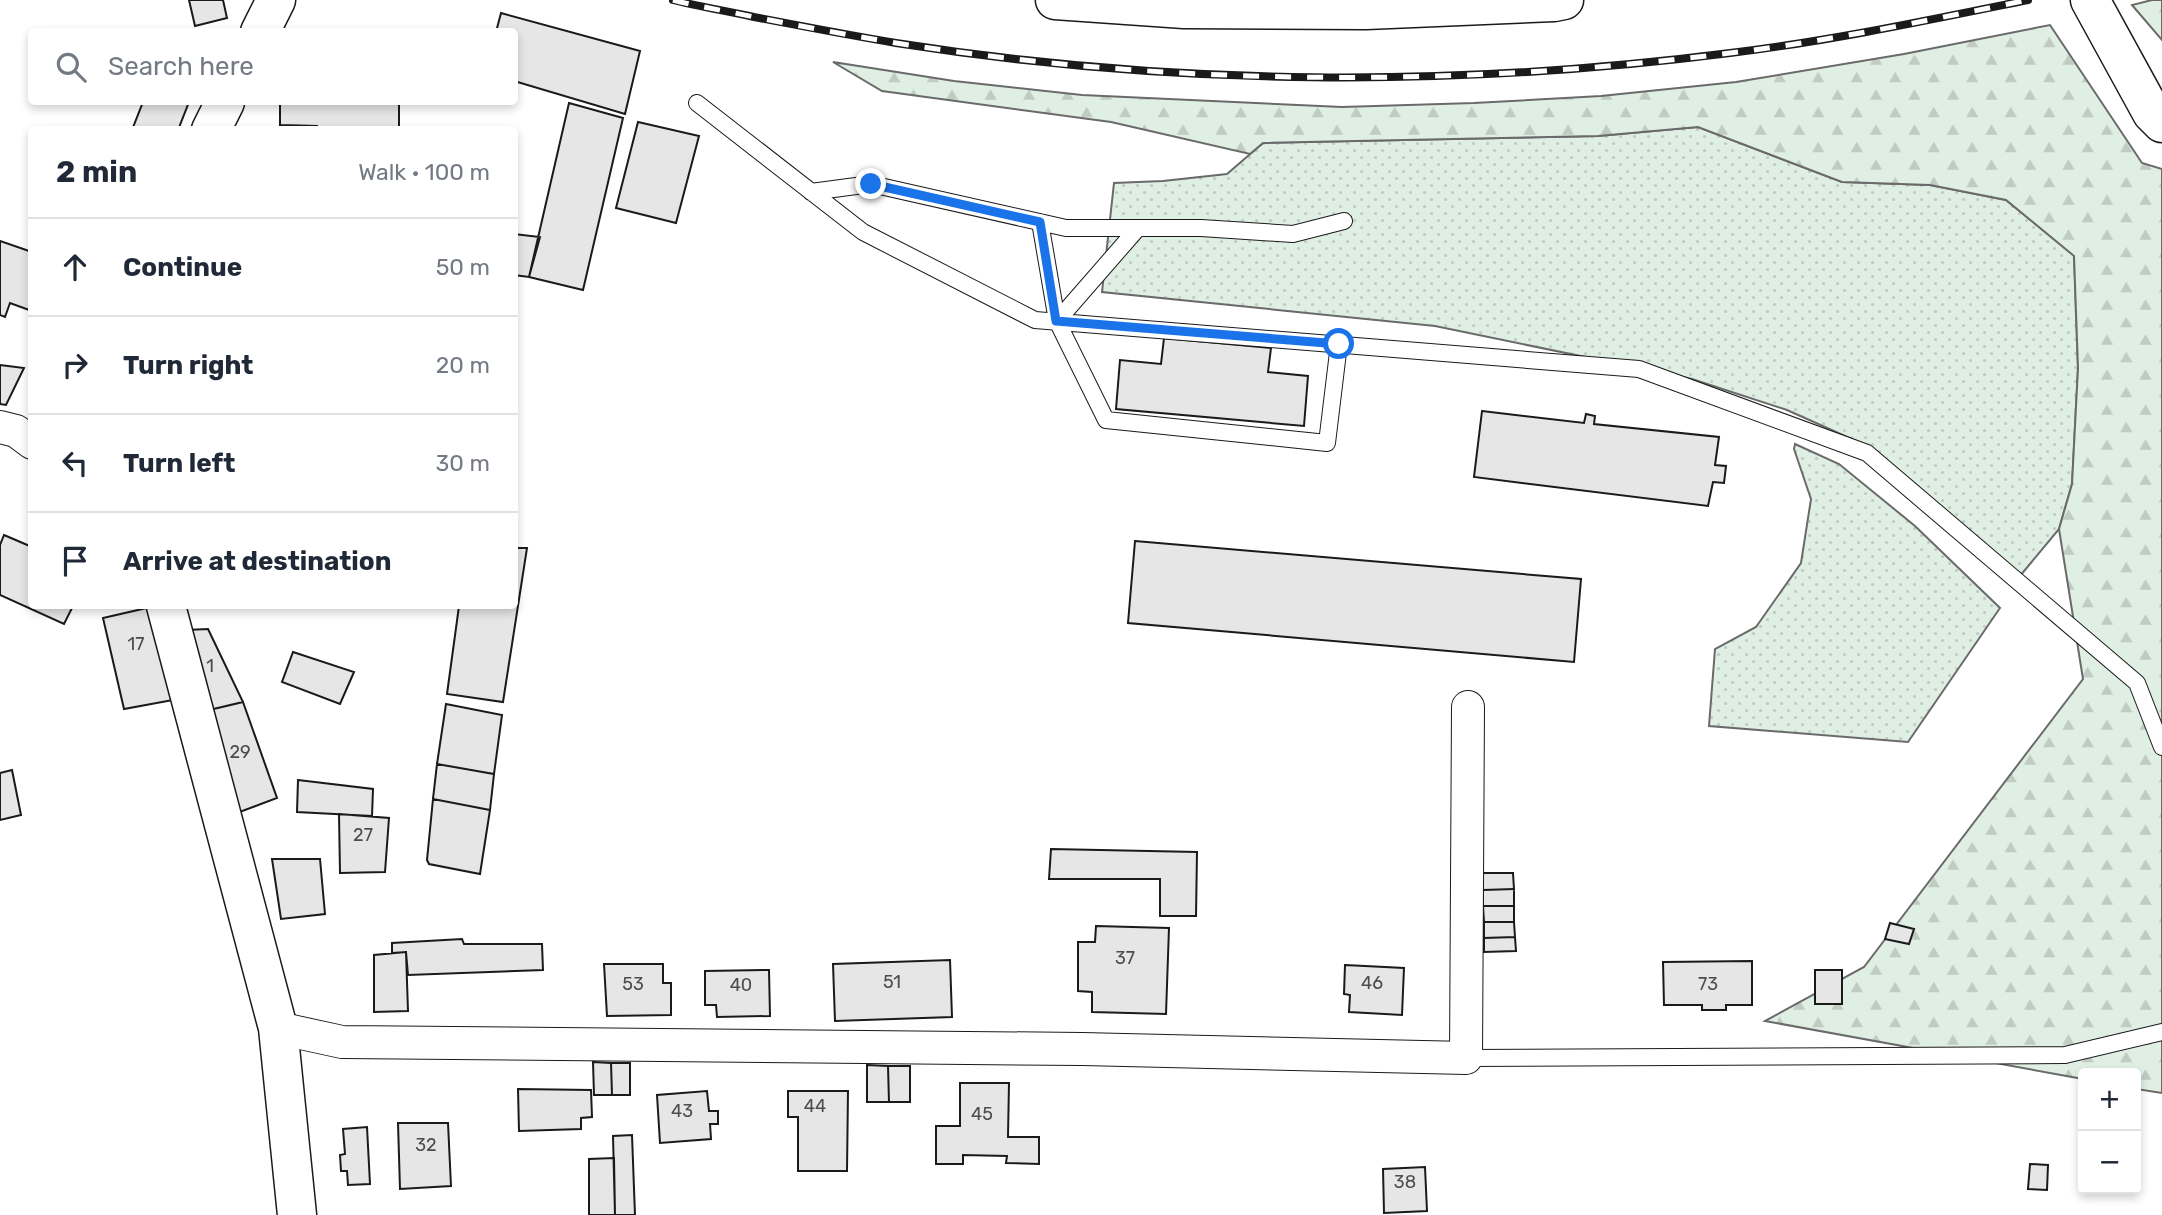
<!DOCTYPE html>
<meta charset="utf-8">
<style>
:root{--surface:#fff;--page:#f2f2f3;--text:#1f2937;--muted:#747a83;--line:#e0e1e3}
body{margin:0;font-family:Rubik,sans-serif;background:var(--page);color:var(--text)}
.controls{position:absolute;right:21px;bottom:21px;display:grid;overflow:hidden;border-radius:7px;box-shadow:0 4px 10px #0003}
.controls button{width:63px;height:63px;display:grid;place-items:center;padding:0;border:0;border-bottom:2px solid var(--line);background:var(--surface);color:var(--text);font:35px sans-serif}
.stop{position:absolute;width:21px;height:21px;margin:-16px;border:5px solid #1a73e8;border-radius:50%;background:#fff}
.stop.end{background:#1a73e8;border-color:#fff;box-shadow:0 2px 7px #0008}
.list{margin:0;padding:0;list-style:none}
h2{display:flex;justify-content:space-between;align-items:center;height:91px;margin:0;padding:0 28px;font-size:30px}
h2 small{font-size:23px;font-weight:400;color:var(--muted)}
.list li{display:grid;grid-template-columns:46px 1fr auto;gap:21px;align-items:center;box-sizing:border-box;height:98px;padding:0 28px;border-top:2px solid var(--line)}
.list b{display:block;font-size:26px;white-space:nowrap}
.list em{font-size:23px;font-style:normal;color:var(--muted)}
.icon{flex:none;width:38px;height:38px;fill:none;stroke:currentColor;stroke-width:2;stroke-linecap:round;stroke-linejoin:round}
.map{position:relative;flex:none;width:2162px;height:1215px;overflow:hidden}
.search{position:absolute;background:var(--surface);box-shadow:0 4px 10px #0003;left:28px;top:28px;width:490px;height:77px;display:flex;align-items:center;gap:18px;box-sizing:border-box;padding:0 24px;border-radius:7px;color:var(--muted);font-size:26px}
.panel{position:absolute;background:var(--surface);box-shadow:0 4px 10px #0003;left:28px;top:126px;width:490px;height:483px;border-radius:7px}
.map>svg:first-child{display:block}
.grass{fill:url(#grass-dots);stroke:#6a6a6a;stroke-width:2}
.forest{fill:url(#forest-firs);stroke:#6a6a6a;stroke-width:2}
.building{fill:#e6e6e6;stroke:#1a1a1a;stroke-width:2}
.lines{fill:none;stroke-linecap:round;stroke-linejoin:round}
.service-casing{stroke:#1a1a1a;stroke-width:18}
.minor-casing{stroke:#1a1a1a;stroke-width:34}
.tertiary-casing{stroke:#1a1a1a;stroke-width:41}
.service{stroke:#fff;stroke-width:16}
.minor{stroke:#fff;stroke-width:32}
.tertiary{stroke:#fff;stroke-width:38}
.rail-casing{stroke:#1a1a1a;stroke-width:8}
.rail{stroke:#fff;stroke-width:5;stroke-dasharray:16;stroke-linecap:butt}
.route{stroke:#1a73e8;stroke-width:9}
.labels{text-anchor:middle;dominant-baseline:central;stroke-width:5;stroke-linejoin:round;paint-order:stroke}
.number-label{font-size:18px;fill:#4d4d4d}
</style>
<div class="map">
<svg width="2162" height="1215" viewBox="0 0 2162 1215">
<defs>
<pattern id="grass-dots" width="8" height="8" patternUnits="userSpaceOnUse" patternTransform="scale(1.75)"><rect width="8" height="8" fill="#e0efe3"/><path d="M2 2h.1M6 6h.1" fill="none" stroke="#c0ccc2" stroke-width="1.8" stroke-linecap="round"/></pattern>
<pattern id="forest-firs" width="22" height="20" patternUnits="userSpaceOnUse" patternTransform="scale(1.75)"><rect width="22" height="20" fill="#e0efe3"/><path d="M5 1l3.5 6h-7zM16 11l3.5 6h-7z" fill="#c0ccc2"/></pattern>
</defs>
<rect width="100%" height="100%" fill="#fff"/>
<path class="grass" d="M 1698,127 L 1842,182 L 1930,185 L 2006,200 L 2074,255 L 2078,368 L 2072,484 L 2059,529 L 2020,576 L 1870,447 L 1787,410 L 1692,379 L 1435,326 L 1102,292 L 1114,183 L 1163,181 L 1227,174 L 1263,143 L 1598,136 Z
M 1795,444 L 1839,464 L 1915,526 L 2000,608 L 1908,742 L 1709,726 L 1715,649 L 1756,627 L 1801,563 L 1811,499 L 1794,449 Z"/>
<path class="forest" d="M 2152,0 L 2162,0 L 2162,40 L 2132,5 Z
M 2050,25 L 2142,163 L 2162,169 L 2162,1093 L 2136,1089 L 2136,1073 L 2083,1073 L 2083,1079 L 1765,1021 L 1864,967 L 2083,679 L 2059,529 L 2072,484 L 2078,368 L 2074,256 L 2006,200 L 1930,185 L 1842,182 L 1698,127 L 1598,136 L 1263,143 L 1250,154 L 1111,122 L 882,91 L 833,62 L 954,81 L 1082,95 L 1342,107 L 1474,103 L 1601,96 L 1736,82 L 1904,54 Z"/>
<path class="building" d="M 189,0 L 223,0 L 227,18 L 195,26 Z
M 501,13 L 640,51 L 625,114 L 514,81 L 514,32 L 496,32 Z
M 143,102 L 189,102 L 178,130 L 132,130 Z
M 280,102 L 399,102 L 399,129 L 317,130 L 317,126 L 280,125 Z
M 569,103 L 623,118 L 583,290 L 529,277 Z
M 638,122 L 699,136 L 676,223 L 616,208 Z
M 514,234 L 540,237 L 529,277 L 514,275 Z
M 0,241 L 32,252 L 32,311 L 10,303 L 5,317 L 0,315 Z
M 1164,338 L 1271,348 L 1268,372 L 1308,376 L 1304,426 L 1116,409 L 1120,360 L 1161,364 Z
M 0,365 L 24,368 L 6,405 L 0,404 Z
M 1482,411 L 1584,423 L 1586,414 L 1595,416 L 1594,424 L 1719,437 L 1715,465 L 1726,466 L 1724,483 L 1713,482 L 1708,506 L 1474,477 Z
M 4,535 L 32,547 L 32,606 L 73,606 L 64,624 L 0,595 L 0,545 Z
M 1135,541 L 1581,579 L 1574,662 L 1128,623 Z
M 514,548 L 527,548 L 503,702 L 447,694 L 459,606 L 514,606 Z
M 151,607 L 173,700 L 124,709 L 103,618 Z
M 208,629 L 243,702 L 205,711 L 186,630 Z
M 293,652 L 354,672 L 340,704 L 282,682 Z
M 243,702 L 277,798 L 237,813 L 205,711 Z
M 446,704 L 502,715 L 494,774 L 437,764 Z
M 437,764 L 494,774 L 490,810 L 433,799 Z
M 12,770 L 21,815 L 0,820 L 0,773 Z
M 298,780 L 373,789 L 372,816 L 297,812 Z
M 433,799 L 490,810 L 480,874 L 429,864 L 427,860 Z
M 339,814 L 389,818 L 385,872 L 340,873 Z
M 1051,849 L 1197,852 L 1196,916 L 1160,916 L 1160,879 L 1049,879 Z
M 272,859 L 320,859 L 325,914 L 281,919 Z
M 1482,873 L 1513,873 L 1514,889 L 1483,890 Z
M 1514,889 L 1514,906 L 1483,906 L 1483,890 Z
M 1483,906 L 1514,906 L 1514,922 L 1484,922 Z
M 1484,922 L 1514,922 L 1515,937 L 1484,938 Z
M 1890,923 L 1914,929 L 1909,944 L 1885,939 Z
M 1096,926 L 1169,928 L 1166,1014 L 1092,1012 L 1092,992 L 1078,991 L 1078,942 L 1095,942 Z
M 1515,937 L 1516,951 L 1484,952 L 1484,938 Z
M 462,939 L 464,944 L 542,944 L 543,970 L 408,975 L 406,952 L 392,953 L 392,943 Z
M 406,952 L 408,1011 L 374,1012 L 374,955 Z
M 950,960 L 952,1017 L 835,1021 L 833,964 Z
M 1752,961 L 1752,1005 L 1726,1005 L 1726,1010 L 1702,1010 L 1702,1005 L 1664,1005 L 1663,962 Z
M 604,964 L 663,964 L 663,983 L 671,983 L 671,1015 L 607,1016 Z
M 1345,965 L 1404,968 L 1402,1015 L 1349,1012 L 1350,995 L 1344,994 Z
M 769,970 L 770,1016 L 717,1017 L 716,1005 L 705,1005 L 705,971 Z
M 1815,970 L 1842,970 L 1842,1004 L 1815,1004 Z
M 593,1062 L 611,1063 L 612,1095 L 594,1095 Z
M 611,1063 L 630,1063 L 630,1095 L 612,1095 Z
M 867,1065 L 888,1066 L 889,1102 L 867,1102 Z
M 888,1066 L 910,1066 L 910,1102 L 889,1102 Z
M 960,1083 L 1009,1083 L 1008,1137 L 1039,1137 L 1039,1164 L 1006,1163 L 1007,1156 L 963,1155 L 963,1164 L 936,1164 L 936,1126 L 960,1126 Z
M 518,1089 L 591,1090 L 592,1117 L 581,1118 L 581,1129 L 519,1131 Z
M 707,1091 L 709,1111 L 718,1111 L 718,1124 L 710,1124 L 711,1139 L 660,1143 L 657,1095 Z
M 788,1091 L 848,1091 L 847,1171 L 798,1171 L 798,1117 L 788,1117 Z
M 398,1123 L 448,1123 L 451,1186 L 400,1189 Z
M 367,1127 L 370,1184 L 348,1185 L 347,1171 L 341,1171 L 340,1155 L 345,1154 L 343,1129 Z
M 632,1135 L 635,1215 L 615,1215 L 613,1136 Z
M 614,1158 L 615,1215 L 589,1215 L 589,1159 Z
M 2030,1164 L 2048,1165 L 2047,1190 L 2028,1189 Z
M 1425,1167 L 1427,1211 L 1384,1213 L 1383,1169 Z"/>
<g class="lines">
<g class="service-casing">
<path id="service" d="M 697,103 L 863,232 L 1035,320 L 1639,369 L 1867,453 L 2137,683 L 2162,747
M 811,192 L 871,184 L 1066,228 L 1201,228 L 1293,234 L 1344,221
M 1040,222 L 1057,321 L 1106,420 L 1327,443 L 1339,344
M 1057,321 L 1138,228
M 1466,1058 L 2065,1055 L 2162,1032"/>
</g>
<g class="minor-casing">
<path id="minor" d="M 0,427 L 16,431 L 32,443
M 278,1028 L 342,1042 L 1082,1049 L 1466,1058 L 1468,707"/>
</g>
<g class="tertiary-casing">
<path id="tertiary" d="M 1055,0 L 1184,9 L 1366,10 L 1554,2 L 1564,0
M 2090,0 L 2152,113 L 2162,123
M 260,32 L 276,0
M 211,130 L 225,102
M 166,606 L 278,1028 L 297,1215"/>
</g>
<use href="#service" class="service"/>
<use href="#minor" class="minor"/>
<use href="#tertiary" class="tertiary"/>
<g class="rail-casing">
<path id="rail" d="M 673,0 C 700,7 727,11 754,17 C 801,26 848,35 896,43 C 1171,86 1454,88 1730,53 C 1830,41 1929,20 2028,0"/>
</g>
<use href="#rail" class="rail"/>
</g>
<g class="lines">
<path class="route" d="M 871,184 L 1040,222 L 1056,321 L 1339,344"/>
</g>
<g class="labels">
<g class="number-label">
<text x="136" y="644">17</text>
<text x="210" y="666">1</text>
<text x="240" y="752">29</text>
<text x="363" y="835">27</text>
<text x="1125" y="958">37</text>
<text x="892" y="982">51</text>
<text x="1372" y="983">46</text>
<text x="633" y="984">53</text>
<text x="1708" y="984">73</text>
<text x="741" y="985">40</text>
<text x="815" y="1106">44</text>
<text x="682" y="1111">43</text>
<text x="982" y="1114">45</text>
<text x="426" y="1145">32</text>
<text x="1405" y="1182">38</text>
</g>
</g>
</svg>
<div class="controls">
<button>+</button>
<button>−</button>
</div>
<div class="stop" style="left:1339px;top:344px"></div>
<div class="stop end" style="left:871px;top:184px"></div>
<div class="search"><svg class="icon" aria-label="search" viewBox="0 0 24 24"><circle cx="10" cy="10" r="6"/><path d="M15 15l6 6"/></svg>Search here</div>
<section class="panel">
<h2>2 min<small>Walk · 100 m</small></h2>
<ul class="list">
<li><svg class="icon" aria-label="ahead" viewBox="0 0 24 24"><path d="M12 20V5M6 11l6-6 6 6"/></svg><div><b>Continue</b></div><em>50 m</em></li>
<li><svg class="icon" aria-label="right" viewBox="0 0 24 24"><path d="M7 20v-9h11M14 6l5 5-5 5"/></svg><div><b>Turn right</b></div><em>20 m</em></li>
<li><svg class="icon" aria-label="left" viewBox="0 0 24 24"><path d="M17 20v-9H6M10 6l-5 5 5 5"/></svg><div><b>Turn left</b></div><em>30 m</em></li>
<li><svg class="icon" aria-label="arrive" viewBox="0 0 24 24"><path d="M6 21V4h12l-3 4 3 4H6"/></svg><div><b>Arrive at destination</b></div></li>
</ul>
</section>
</div>
